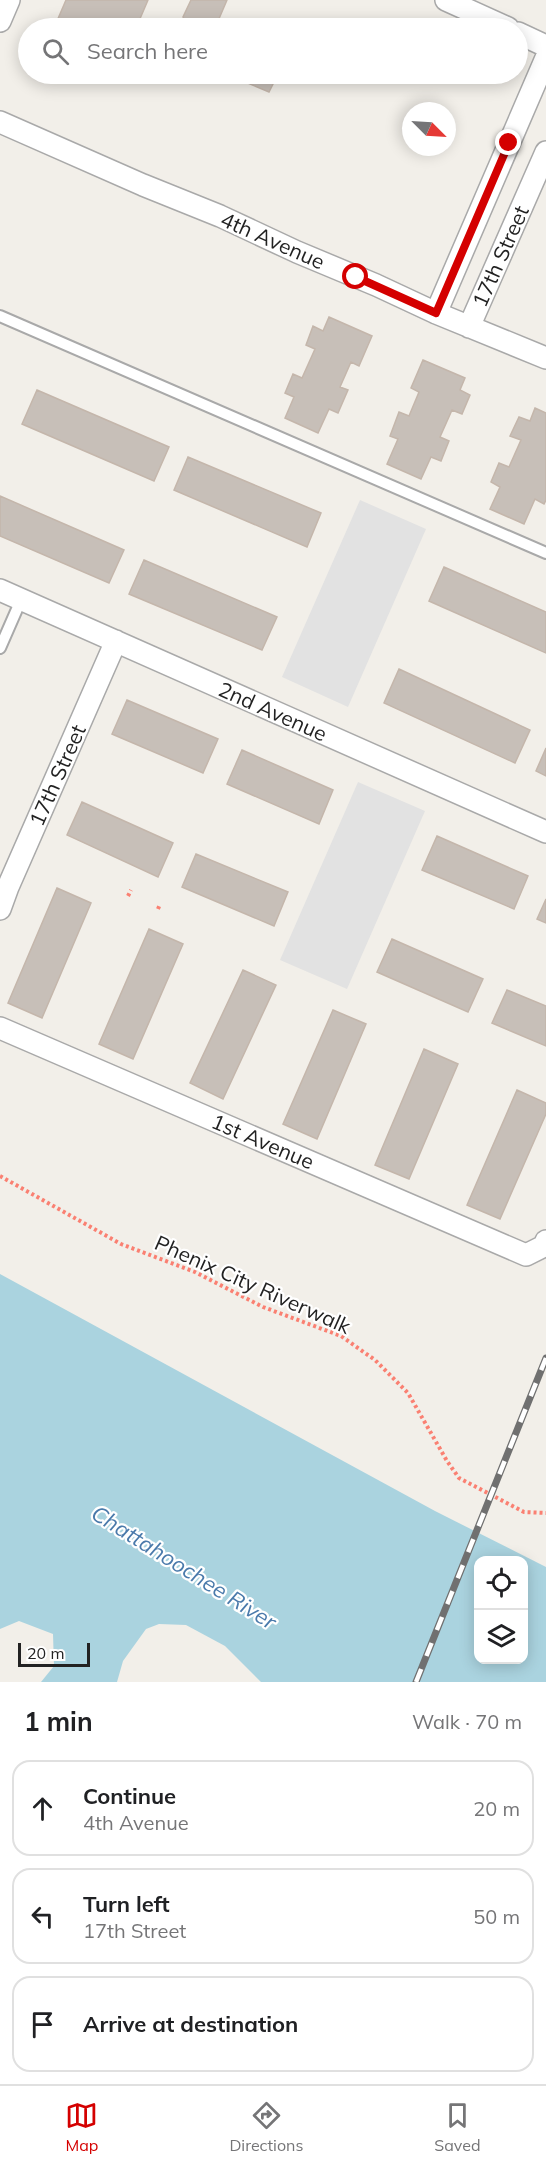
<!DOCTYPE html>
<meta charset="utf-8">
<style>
:root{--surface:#fff;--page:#f6f6f6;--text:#202124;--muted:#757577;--line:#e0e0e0;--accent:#d40000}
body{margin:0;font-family:Mulish,sans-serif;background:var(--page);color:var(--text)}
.controls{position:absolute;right:18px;bottom:18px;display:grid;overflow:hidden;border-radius:12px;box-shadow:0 3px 15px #0003}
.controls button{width:54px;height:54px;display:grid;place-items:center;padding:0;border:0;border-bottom:2px solid var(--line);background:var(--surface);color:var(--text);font:30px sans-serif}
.compass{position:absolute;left:402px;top:102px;width:54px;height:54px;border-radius:50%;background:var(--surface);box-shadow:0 3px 15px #0003;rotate:114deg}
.scale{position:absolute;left:18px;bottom:15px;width:72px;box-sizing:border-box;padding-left:6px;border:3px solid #222;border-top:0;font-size:16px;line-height:21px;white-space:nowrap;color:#222;-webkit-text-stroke:4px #fff;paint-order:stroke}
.stop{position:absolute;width:18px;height:18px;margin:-14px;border:4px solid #d40000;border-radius:50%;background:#fff}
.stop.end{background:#d40000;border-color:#fff;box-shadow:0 2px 6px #0008}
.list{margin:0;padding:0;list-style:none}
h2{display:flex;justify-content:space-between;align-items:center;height:78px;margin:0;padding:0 24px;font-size:26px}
h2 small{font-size:20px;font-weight:400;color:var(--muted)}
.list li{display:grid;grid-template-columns:39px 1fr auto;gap:18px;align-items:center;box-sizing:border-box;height:96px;margin:0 12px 12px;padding:0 12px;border:2px solid var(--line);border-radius:18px}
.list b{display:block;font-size:22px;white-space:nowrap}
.list p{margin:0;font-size:20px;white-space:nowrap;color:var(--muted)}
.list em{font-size:20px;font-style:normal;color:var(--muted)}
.icon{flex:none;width:33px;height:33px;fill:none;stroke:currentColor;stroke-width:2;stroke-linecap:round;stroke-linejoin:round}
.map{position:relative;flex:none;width:546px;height:1682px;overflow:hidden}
.search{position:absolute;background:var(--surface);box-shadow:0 3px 15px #0003;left:18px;right:18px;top:18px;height:66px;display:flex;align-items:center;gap:15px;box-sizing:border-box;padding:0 21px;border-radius:33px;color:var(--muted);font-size:22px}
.sheet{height:402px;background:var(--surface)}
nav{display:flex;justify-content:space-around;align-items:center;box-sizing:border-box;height:84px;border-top:2px solid var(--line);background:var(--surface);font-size:16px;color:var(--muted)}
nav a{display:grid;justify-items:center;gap:3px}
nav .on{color:var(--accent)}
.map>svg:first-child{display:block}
.parking{fill:#e2e2e2}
.water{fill:#aad3df;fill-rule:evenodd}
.building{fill:#c7bfb8;stroke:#c4b6ab;stroke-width:1.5}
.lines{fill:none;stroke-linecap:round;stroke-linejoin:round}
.lane-casing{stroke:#a9a9a9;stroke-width:14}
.street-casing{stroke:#a9a9a9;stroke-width:24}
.path{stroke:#fa8072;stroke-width:4;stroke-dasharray:3 3;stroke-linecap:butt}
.lane{stroke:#fff;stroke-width:10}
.street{stroke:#fff;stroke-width:21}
.rail-casing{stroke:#707070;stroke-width:7}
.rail{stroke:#fff;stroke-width:4.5;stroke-dasharray:14;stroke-linecap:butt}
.route{stroke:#d40000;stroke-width:8}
.labels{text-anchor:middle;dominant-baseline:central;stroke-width:4.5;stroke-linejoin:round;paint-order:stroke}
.street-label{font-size:21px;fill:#222;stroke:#fff}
.water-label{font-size:22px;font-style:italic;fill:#4a7aab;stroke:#fff}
</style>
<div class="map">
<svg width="546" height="1682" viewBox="0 0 546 1682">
<rect width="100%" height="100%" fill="#f2efe9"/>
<path class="parking" d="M 360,500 L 426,529 L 348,707 L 282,677 Z
M 358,782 L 425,811 L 347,989 L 280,960 Z"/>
<path class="water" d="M 0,1274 L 435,1511 L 546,1567 L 546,1682 L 261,1682 L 225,1646 L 186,1625 L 159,1624 L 146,1629 L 123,1661 L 117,1682 L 41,1682 L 54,1666 L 53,1634 L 19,1621 L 0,1629 ZM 478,1560 L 524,1560 L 524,1660 L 478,1660 Z"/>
<path class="building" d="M 66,0 L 148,0 L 136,28 L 54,28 Z
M 191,0 L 227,0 L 215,28 L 189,28 L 183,17 Z
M 226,74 L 278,74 L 269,92 Z
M 329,317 L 372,336 L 359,366 L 351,362 L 340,387 L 348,390 L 338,413 L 329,409 L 318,433 L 285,418 L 294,397 L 285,393 L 293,374 L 302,378 L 315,349 L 306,345 L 313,326 L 323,331 Z
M 423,360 L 465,378 L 460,390 L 470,395 L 462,414 L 452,410 L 440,437 L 449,441 L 441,461 L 431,457 L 421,479 L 387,464 L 398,439 L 390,436 L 399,412 L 409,416 L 419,392 L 411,388 Z
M 37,390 L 169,447 L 154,481 L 22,424 Z
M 535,408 L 546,413 L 546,500 L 544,504 L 535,499 L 524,524 L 490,509 L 500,487 L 491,482 L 499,463 L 509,467 L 521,440 L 510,436 L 519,417 L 530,421 Z
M 188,457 L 321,513 L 307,547 L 174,490 Z
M 0,496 L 124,550 L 109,583 L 0,536 Z
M 144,560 L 277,617 L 262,650 L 129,594 Z
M 444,567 L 546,612 L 546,653 L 429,601 Z
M 399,669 L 530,730 L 515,763 L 384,703 Z
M 127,700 L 218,739 L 203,773 L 112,734 Z
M 546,748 L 546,776 L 536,771 Z
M 242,750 L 333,790 L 319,824 L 227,784 Z
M 82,802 L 173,843 L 158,877 L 67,835 Z
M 437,836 L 528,876 L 514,909 L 422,870 Z
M 196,854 L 288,892 L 274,926 L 182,887 Z
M 57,888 L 91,903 L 42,1018 L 8,1003 Z
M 546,899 L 546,923 L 537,919 Z
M 149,929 L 183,944 L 133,1059 L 99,1044 Z
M 392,939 L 483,979 L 468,1012 L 377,972 Z
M 243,970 L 276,985 L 223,1099 L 190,1083 Z
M 507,990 L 546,1006 L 546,1046 L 492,1023 Z
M 333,1010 L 366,1024 L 317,1139 L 283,1124 Z
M 424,1049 L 458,1064 L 409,1179 L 375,1165 Z
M 517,1090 L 546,1103 L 546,1114 L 500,1219 L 467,1205 Z"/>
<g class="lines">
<g class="lane-casing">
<path id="lane" d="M 0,316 L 546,553
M 0,648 L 21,600"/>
</g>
<g class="street-casing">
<path id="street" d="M 446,0 L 508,28
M 0,21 L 9,0
M 518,33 L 546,46
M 0,122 L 143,185 L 220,216 L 297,252 L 376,285 L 436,313 L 546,358
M 436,313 L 546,58
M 469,327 L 546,152
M 0,590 L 546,832
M 0,909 L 8,887 L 116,641
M 0,1028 L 526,1255 L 544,1246 L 546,1241"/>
</g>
<path class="path" d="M 128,896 L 131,890
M 158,909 L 160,904
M 0,1176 L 121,1244 L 195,1272 L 263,1307 L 341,1336 L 375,1360 L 408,1393 L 447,1461 L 459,1478 L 524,1512 L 546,1513"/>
<use href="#lane" class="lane"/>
<use href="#street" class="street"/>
<g class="rail-casing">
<path id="rail" d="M 416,1682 L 546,1358"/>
</g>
<use href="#rail" class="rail"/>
</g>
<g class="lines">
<path class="route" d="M 356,277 L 436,313 L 509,143"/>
</g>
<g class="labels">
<g class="street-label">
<text transform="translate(273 240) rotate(24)">4th Avenue</text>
<text transform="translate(500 256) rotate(-66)">17th Street</text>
<text transform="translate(273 711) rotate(24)">2nd Avenue</text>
<text transform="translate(57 775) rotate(-66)">17th Street</text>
<text transform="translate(263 1141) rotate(23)">1st Avenue</text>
<text transform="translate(253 1284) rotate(24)">Phenix City Riverwalk</text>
</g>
<g class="water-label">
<text transform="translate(184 1567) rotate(32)">Chattahoochee River</text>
</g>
</g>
</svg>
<div class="controls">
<button><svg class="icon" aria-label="locate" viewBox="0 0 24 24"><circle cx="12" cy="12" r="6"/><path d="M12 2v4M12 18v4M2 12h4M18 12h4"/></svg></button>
<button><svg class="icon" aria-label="layers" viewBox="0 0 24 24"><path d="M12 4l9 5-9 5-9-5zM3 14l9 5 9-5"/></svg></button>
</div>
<svg class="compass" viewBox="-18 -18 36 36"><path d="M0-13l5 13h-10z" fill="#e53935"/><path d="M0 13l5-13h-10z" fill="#757577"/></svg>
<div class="scale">20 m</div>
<div class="stop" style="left:356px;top:277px"></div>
<div class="stop end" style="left:509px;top:143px"></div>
<div class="search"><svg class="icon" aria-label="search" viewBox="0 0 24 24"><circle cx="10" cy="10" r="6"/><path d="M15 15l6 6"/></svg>Search here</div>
</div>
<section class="sheet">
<h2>1 min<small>Walk · 70 m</small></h2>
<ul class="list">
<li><svg class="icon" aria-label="ahead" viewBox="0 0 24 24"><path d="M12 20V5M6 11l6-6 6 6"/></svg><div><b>Continue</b><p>4th Avenue</p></div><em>20 m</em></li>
<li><svg class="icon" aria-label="left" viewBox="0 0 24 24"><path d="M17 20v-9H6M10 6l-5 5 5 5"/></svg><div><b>Turn left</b><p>17th Street</p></div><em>50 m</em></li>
<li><svg class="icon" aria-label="arrive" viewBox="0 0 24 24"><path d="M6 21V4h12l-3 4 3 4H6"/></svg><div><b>Arrive at destination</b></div></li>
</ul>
</section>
<nav>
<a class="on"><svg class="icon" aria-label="map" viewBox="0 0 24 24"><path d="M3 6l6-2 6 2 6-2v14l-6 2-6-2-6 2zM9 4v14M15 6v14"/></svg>Map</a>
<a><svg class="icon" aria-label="directions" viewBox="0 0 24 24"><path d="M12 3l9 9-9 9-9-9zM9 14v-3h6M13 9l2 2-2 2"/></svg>Directions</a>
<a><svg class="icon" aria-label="saved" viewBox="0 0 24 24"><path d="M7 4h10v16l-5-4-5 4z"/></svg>Saved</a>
</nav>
